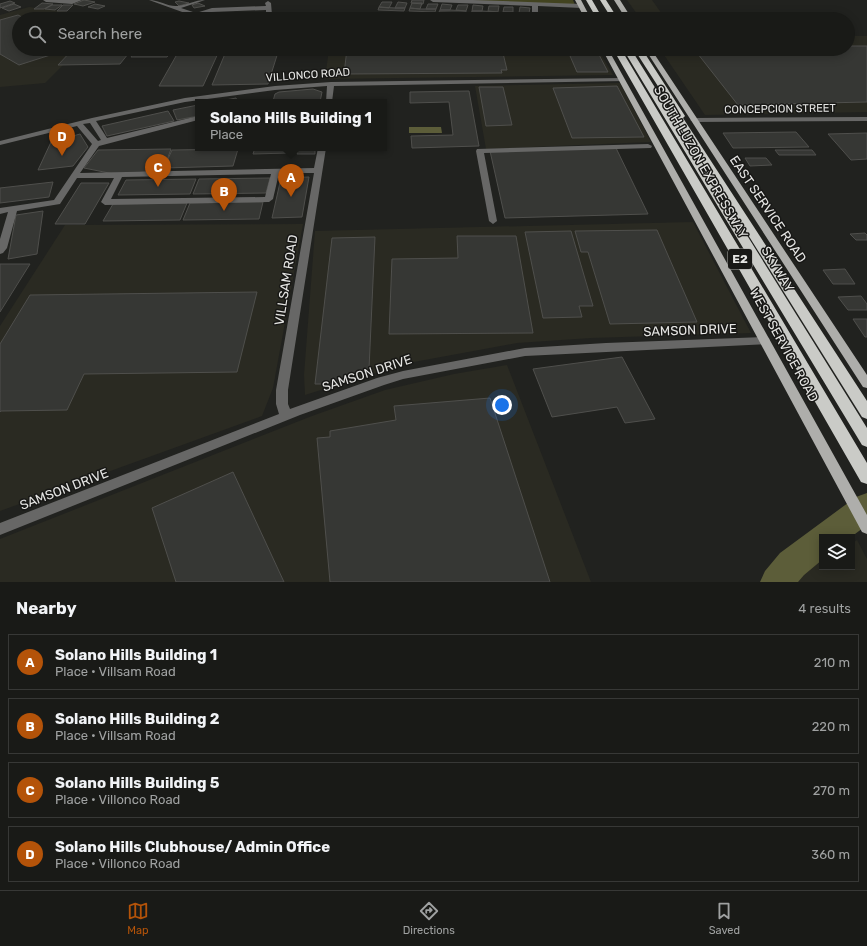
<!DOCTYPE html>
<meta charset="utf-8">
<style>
:root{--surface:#191a17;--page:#222320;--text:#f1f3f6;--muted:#9fa1a1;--line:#373836;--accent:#b45309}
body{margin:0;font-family:Rubik,sans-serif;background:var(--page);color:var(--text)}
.controls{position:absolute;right:12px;bottom:12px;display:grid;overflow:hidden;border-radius:0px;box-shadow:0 2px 10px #0003}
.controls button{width:36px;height:36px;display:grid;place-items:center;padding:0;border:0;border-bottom:1px solid var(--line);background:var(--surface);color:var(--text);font:20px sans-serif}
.you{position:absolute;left:502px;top:405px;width:14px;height:14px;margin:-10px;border:3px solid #fff;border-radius:50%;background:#1a73e8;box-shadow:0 0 0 6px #1a73e833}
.badge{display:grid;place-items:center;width:26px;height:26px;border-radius:50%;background:var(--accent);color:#fff;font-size:13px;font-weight:700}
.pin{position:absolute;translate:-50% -33px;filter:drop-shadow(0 1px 2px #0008)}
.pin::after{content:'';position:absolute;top:21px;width:14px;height:12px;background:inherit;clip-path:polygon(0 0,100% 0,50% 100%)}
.popup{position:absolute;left:195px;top:99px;width:192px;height:52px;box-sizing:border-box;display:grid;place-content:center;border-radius:0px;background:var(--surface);filter:drop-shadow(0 1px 3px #0005);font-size:13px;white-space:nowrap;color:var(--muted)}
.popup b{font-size:15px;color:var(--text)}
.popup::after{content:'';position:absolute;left:50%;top:100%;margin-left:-8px;border:8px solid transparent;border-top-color:var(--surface)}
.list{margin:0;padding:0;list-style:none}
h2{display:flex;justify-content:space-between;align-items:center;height:52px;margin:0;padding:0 16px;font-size:17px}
h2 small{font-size:13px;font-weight:400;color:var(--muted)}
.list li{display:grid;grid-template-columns:26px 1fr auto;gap:12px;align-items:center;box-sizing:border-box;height:56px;margin:0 8px 8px;padding:0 8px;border:1px solid var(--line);border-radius:0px}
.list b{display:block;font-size:15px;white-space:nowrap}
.list p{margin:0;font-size:13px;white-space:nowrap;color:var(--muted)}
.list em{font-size:13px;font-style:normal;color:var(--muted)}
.icon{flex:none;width:22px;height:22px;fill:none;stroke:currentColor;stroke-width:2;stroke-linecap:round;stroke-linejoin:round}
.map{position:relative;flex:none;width:867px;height:582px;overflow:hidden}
.search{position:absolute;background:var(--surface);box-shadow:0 2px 10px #0003;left:12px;right:12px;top:12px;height:44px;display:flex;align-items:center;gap:10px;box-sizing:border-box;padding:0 14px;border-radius:22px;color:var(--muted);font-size:15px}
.sheet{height:308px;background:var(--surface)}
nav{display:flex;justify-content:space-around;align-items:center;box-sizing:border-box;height:56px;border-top:1px solid var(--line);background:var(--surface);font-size:11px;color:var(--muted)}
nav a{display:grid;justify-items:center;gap:2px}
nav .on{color:var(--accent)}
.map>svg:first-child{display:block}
.built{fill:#2a2a22}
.green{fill:#424320}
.water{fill:#5c5d39}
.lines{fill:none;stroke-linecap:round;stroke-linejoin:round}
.river{fill:#5c5d39;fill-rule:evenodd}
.building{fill:#363734;stroke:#4f4f4c}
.minor{fill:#676766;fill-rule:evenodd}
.major{fill:#aeaeab;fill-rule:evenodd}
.highway{fill:#cacbc7;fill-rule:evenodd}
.labels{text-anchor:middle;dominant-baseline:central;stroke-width:3;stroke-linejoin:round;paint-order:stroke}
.far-street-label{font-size:11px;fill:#e5e5e3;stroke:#181816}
.shield{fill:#181816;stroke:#a8a8a6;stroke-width:1}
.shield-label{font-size:12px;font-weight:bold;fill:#e5e5e3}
.street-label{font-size:13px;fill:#e5e5e3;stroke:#181816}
</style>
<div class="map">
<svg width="867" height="582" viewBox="0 0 867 582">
<rect width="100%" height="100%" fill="#21221f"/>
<path class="built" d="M 627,0 L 652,0 L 662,14 L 637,14 Z
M 29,7 L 94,15 L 125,19 L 19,19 L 19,49 L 79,49 L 45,83 L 0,87 L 0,15 Z
M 848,36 L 867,36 L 867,112 L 705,115 L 660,49 L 848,49 Z
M 329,49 L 598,49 L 613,75 L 325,79 Z
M 620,83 L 651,142 L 486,149 L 475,86 Z
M 693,222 L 751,333 L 591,338 L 517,343 L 403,364 L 305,395 L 304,375 L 315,231 Z
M 303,224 L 273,388 L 262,416 L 0,511 L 0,326 L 65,225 Z
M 507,365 L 591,582 L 0,582 L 0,539 L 312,416 L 385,390 L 454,374 Z
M 857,540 L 867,559 L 867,582 L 791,582 L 793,578 L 822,561 L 822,567 L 852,567 L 852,543 Z"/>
<path class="green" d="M 456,0 L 573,0 L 575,5 Z"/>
<path class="water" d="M 409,127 L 441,127 L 442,133 L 409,133 Z"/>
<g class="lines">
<path class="river" d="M 867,493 L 867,525 L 851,537 L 822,537 L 822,560 L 804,575 L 798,582 L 760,582 L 765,571 L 780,553 L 856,497 Z"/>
</g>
<path class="building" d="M 84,0 L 95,2 L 83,6 L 74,4 Z
M 412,0 L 424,0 L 423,4 L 411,3 Z
M 10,1 L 15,3 L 0,8 L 0,4 Z
M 179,1 L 189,3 L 179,6 L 175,2 Z
M 382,2 L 392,2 L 389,8 L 379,7 Z
M 398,2 L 407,3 L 405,8 L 395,8 Z
M 42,3 L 53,4 L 44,9 L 34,9 Z
M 198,3 L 205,6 L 194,8 L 192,5 Z
M 412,3 L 422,3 L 420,9 L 410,8 Z
M 14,4 L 21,7 L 9,11 L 2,8 Z
M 95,4 L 105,6 L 98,9 L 88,7 Z
M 428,4 L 438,4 L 436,9 L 426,9 Z
M 442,4 L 452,5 L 450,10 L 440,10 Z
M 52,5 L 62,5 L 55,10 L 45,9 Z
M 63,5 L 73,5 L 67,11 L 57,11 Z
M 458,5 L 468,5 L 466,11 L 456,10 Z
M 473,5 L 483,6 L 482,11 L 472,11 Z
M 489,6 L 499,6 L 498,12 L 488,11 Z
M 379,7 L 395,8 L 405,8 L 404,11 L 378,10 Z
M 504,7 L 513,7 L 513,12 L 503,12 Z
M 520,7 L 530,8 L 529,13 L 519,13 Z
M 410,8 L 420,9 L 436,9 L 435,12 L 409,11 Z
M 440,10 L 450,10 L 466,11 L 466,13 L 439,12 Z
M 472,11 L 482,11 L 498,12 L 498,15 L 471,14 Z
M 503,12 L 529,13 L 529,16 L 503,15 Z
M 18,15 L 26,19 L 19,19 L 19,49 L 63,49 L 66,50 L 19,65 L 0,54 L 0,20 Z
M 472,15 L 497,16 L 497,18 L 471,17 Z
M 503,16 L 529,17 L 529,19 L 502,19 Z
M 276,17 L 300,17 L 299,19 L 275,19 Z
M 848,46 L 867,46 L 867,102 L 738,105 L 694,49 L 848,49 Z
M 73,49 L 132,49 L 120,64 L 58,65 Z
M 137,49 L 173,49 L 167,57 L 131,57 Z
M 180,49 L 220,49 L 203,86 L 159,86 Z
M 227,49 L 279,49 L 268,84 L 212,85 Z
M 347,49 L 502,49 L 507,70 L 501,70 L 502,73 L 344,74 Z
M 567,49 L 596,49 L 608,72 L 577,72 Z
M 617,86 L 644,137 L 572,138 L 553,88 Z
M 479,87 L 503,87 L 512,125 L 486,126 Z
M 313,89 L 322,92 L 320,102 L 271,102 L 273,101 L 275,94 L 279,92 Z
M 469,91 L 479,146 L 412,148 L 411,136 L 453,135 L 449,102 L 410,103 L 410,92 Z
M 236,98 L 238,102 L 215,102 Z
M 198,105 L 198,116 L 177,120 L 173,110 Z
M 168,111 L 174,121 L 107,136 L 102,126 Z
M 796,132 L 809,147 L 733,148 L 723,133 Z
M 867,133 L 867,159 L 851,160 L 828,134 Z
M 80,134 L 88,147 L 73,166 L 38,170 L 51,142 Z
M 255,148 L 289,148 L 289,153 L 253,154 Z
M 298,148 L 315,148 L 315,154 L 297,154 Z
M 616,148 L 648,214 L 505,218 L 490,151 Z
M 171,149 L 166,163 L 160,170 L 119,175 L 84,168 L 98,150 Z
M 238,149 L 233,166 L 164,168 L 172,150 Z
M 775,150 L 812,150 L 816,155 L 779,155 Z
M 745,158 L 766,158 L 772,165 L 750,166 Z
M 309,177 L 302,217 L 272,218 L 281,178 Z
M 270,178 L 266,193 L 193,194 L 199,179 Z
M 196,179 L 190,194 L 118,195 L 126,180 Z
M 53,182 L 49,197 L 0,203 L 0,188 Z
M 81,183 L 109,183 L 85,224 L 55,224 Z
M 263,202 L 259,219 L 183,220 L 190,203 Z
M 187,203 L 180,220 L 103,221 L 113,204 Z
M 43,211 L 37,254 L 8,259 L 16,215 Z
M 657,230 L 697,322 L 610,324 L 588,252 L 581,252 L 575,231 Z
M 571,231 L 593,306 L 579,306 L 582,317 L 543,318 L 525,232 Z
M 865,233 L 867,235 L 867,240 L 856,240 L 850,234 Z
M 457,236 L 516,236 L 533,333 L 389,334 L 392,259 L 458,258 Z
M 375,237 L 369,369 L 357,373 L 332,384 L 315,384 L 332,238 Z
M 0,264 L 30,264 L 0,312 Z
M 845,269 L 855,284 L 833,284 L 823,270 Z
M 257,292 L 237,372 L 84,374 L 67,410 L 1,411 L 0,412 L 0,344 L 30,295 Z
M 861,296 L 867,304 L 867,310 L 848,310 L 838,297 Z
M 853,319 L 867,319 L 867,337 L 865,337 Z
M 622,357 L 655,419 L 625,423 L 617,407 L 552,417 L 533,369 Z
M 490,398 L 550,582 L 330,582 L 317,438 L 330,437 L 330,431 L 396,420 L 394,406 Z
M 233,472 L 284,582 L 176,582 L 152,508 Z"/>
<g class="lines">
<path class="minor" d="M 43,0 L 82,0 L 72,4 L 46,2 Z
M 149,0 C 159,0 169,7 177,6 C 187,5 195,0 205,0 L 181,8 L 196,13 L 212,8 L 266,6 L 265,3 L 268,1 L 271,3 L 272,15 L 275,19 L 269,19 L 266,15 L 266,10 L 212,12 L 196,17 Z
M 430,0 L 473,0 L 581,4 L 584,6 L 581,8 L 538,6 L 538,19 L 532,19 L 532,6 L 433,2 Z
M 622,78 L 624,79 L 624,81 L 334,86 L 332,102 L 326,102 L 327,86 L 275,90 L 185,102 L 96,121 L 107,138 L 198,116 L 198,120 L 99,146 L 80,173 L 314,168 L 318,148 L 326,148 L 288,390 L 288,404 L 290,409 L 377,378 L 403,371 L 525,348 L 606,343 L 765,337 L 769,338 L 770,341 L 769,344 L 525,356 L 403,379 L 384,385 L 300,415 L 0,535 L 0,523 L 279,414 L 276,404 L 276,390 L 314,173 L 279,173 L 273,199 L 269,202 L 105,205 L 101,202 L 114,178 L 77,178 L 60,204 L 17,211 L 7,248 L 3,253 L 0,254 L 0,239 L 8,212 L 0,214 L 0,208 L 54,200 L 92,144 L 77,126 L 0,145 L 0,141 L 92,118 L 185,98 L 275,86 L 331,82 ZM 90,123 L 101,140 L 98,141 L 83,124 ZM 271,174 L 265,197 L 111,199 L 122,177 Z
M 867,117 L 867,121 L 694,122 L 690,120 L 694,118 Z
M 648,144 L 652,146 L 651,148 L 484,153 L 497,221 L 493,224 L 489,221 L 476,151 L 477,149 Z"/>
<path class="major" d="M 575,0 L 581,0 L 591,19 L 585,19 Z
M 614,0 L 620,0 L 632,19 L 626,19 Z
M 602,49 L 608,49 L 867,515 L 867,534 L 862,532 Z
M 645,49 L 651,49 L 867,375 L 867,388 L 863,387 Z"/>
<path class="highway" d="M 586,0 L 592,0 L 603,19 L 597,19 Z
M 600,0 L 606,0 L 618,19 L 612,19 Z
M 613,49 L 621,49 L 867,463 L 867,484 L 861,482 Z
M 623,49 L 631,49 L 867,428 L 867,447 L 862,445 Z
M 634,49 L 642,49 L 685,116 L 683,118 L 867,401 L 867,419 L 862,417 L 670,110 L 672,108 Z"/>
</g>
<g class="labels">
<g class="far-street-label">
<text transform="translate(308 75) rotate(-4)">VILLONCO ROAD</text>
<text transform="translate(780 109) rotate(-1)">CONCEPCION STREET</text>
</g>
<rect class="shield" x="728" y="249" width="24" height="20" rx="3"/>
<g class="shield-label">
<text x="740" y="259">E2</text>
</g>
<g class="street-label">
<text transform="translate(701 162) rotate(60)">SOUTH LUZON EXPRESSWAY</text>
<text transform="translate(768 209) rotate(56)">EAST SERVICE ROAD</text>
<text transform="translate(778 269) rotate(59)">SKYWAY</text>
<text transform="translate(286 280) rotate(-81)">VILLSAM ROAD</text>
<text transform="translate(690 330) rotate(-2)">SAMSON DRIVE</text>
<text transform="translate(784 345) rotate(61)">WEST SERVICE ROAD</text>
<text transform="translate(367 373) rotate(-18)">SAMSON DRIVE</text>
<text transform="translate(64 489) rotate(-21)">SAMSON DRIVE</text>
</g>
</g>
</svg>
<div class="controls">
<button><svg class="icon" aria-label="layers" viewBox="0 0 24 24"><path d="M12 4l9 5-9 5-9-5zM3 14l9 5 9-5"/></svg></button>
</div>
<div class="you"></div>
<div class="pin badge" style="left:291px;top:197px">A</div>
<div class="popup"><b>Solano Hills Building 1</b>Place</div>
<div class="pin badge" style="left:224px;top:211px">B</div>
<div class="pin badge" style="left:158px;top:187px">C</div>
<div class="pin badge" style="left:62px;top:156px">D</div>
<div class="search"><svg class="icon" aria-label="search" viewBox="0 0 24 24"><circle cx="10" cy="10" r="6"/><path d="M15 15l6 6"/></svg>Search here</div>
</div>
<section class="sheet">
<h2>Nearby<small>4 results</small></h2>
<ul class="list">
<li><span class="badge">A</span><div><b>Solano Hills Building 1</b><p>Place · Villsam Road</p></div><em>210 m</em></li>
<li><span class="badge">B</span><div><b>Solano Hills Building 2</b><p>Place · Villsam Road</p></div><em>220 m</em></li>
<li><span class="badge">C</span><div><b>Solano Hills Building 5</b><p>Place · Villonco Road</p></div><em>270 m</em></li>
<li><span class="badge">D</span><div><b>Solano Hills Clubhouse/ Admin Office</b><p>Place · Villonco Road</p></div><em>360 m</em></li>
</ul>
</section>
<nav>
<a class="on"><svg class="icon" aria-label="map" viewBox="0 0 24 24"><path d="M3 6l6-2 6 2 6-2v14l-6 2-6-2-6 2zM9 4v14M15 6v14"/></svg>Map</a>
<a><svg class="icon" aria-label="directions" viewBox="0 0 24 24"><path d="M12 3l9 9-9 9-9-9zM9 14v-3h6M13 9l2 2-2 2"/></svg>Directions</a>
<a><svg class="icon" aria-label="saved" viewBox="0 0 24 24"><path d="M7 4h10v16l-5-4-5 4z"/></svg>Saved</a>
</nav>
